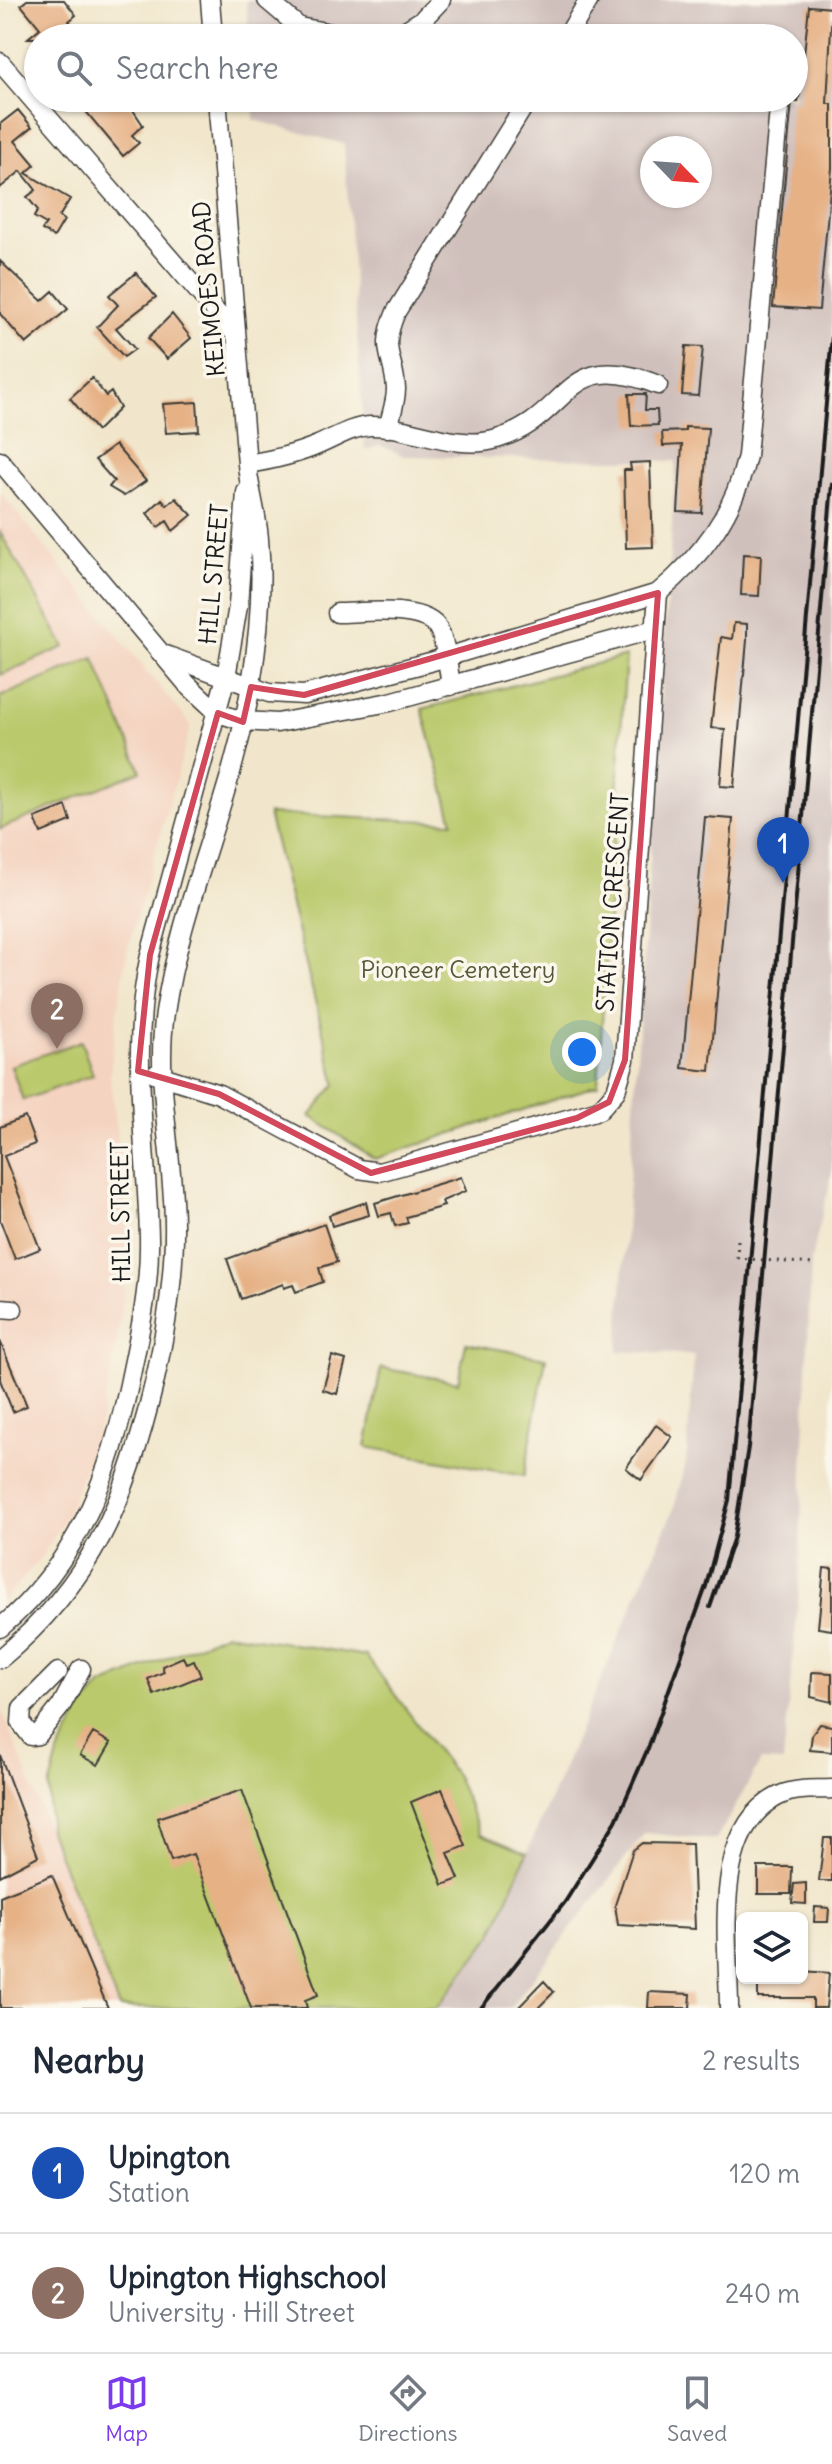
<!DOCTYPE html>
<meta charset="utf-8">
<style>
:root{--surface:#fff;--page:#f6f6f7;--text:#1f2937;--muted:#747a83;--line:#e0e1e3;--accent:#7c3aed}
body{margin:0;font-family:Delius,sans-serif;background:var(--page);color:var(--text)}
.controls{position:absolute;right:24px;bottom:24px;display:grid;overflow:hidden;border-radius:12px;box-shadow:0 2px 6px #0004}
.controls button{width:72px;height:72px;display:grid;place-items:center;padding:0;border:0;border-bottom:2px solid var(--line);background:var(--surface);color:var(--text);font:40px sans-serif}
.compass{position:absolute;left:640px;top:136px;width:72px;height:72px;border-radius:50%;background:var(--surface);box-shadow:0 2px 6px #0004;rotate:115deg}
.you{position:absolute;left:582px;top:1052px;width:28px;height:28px;margin:-20px;border:6px solid #fff;border-radius:50%;background:#1a73e8;box-shadow:0 0 0 12px #1a73e833}
.badge{display:grid;place-items:center;width:52px;height:52px;border-radius:50%;background:var(--accent);color:#fff;font-size:26px;font-weight:700}
.pin{position:absolute;translate:-50% -66px;filter:drop-shadow(0 2px 4px #0008)}
.pin::after{content:'';position:absolute;top:42px;width:28px;height:24px;background:inherit;clip-path:polygon(0 0,100% 0,50% 100%)}
.list{margin:0;padding:0;list-style:none}
h2{display:flex;justify-content:space-between;align-items:center;height:104px;margin:0;padding:0 32px;font-size:34px}
h2 small{font-size:26px;font-weight:400;color:var(--muted)}
.list li{display:grid;grid-template-columns:52px 1fr auto;gap:24px;align-items:center;box-sizing:border-box;height:120px;padding:0 32px;border-top:2px solid var(--line)}
.list b{display:block;font-size:30px;white-space:nowrap}
.list p{margin:0;font-size:26px;white-space:nowrap;color:var(--muted)}
.list em{font-size:26px;font-style:normal;color:var(--muted)}
.icon{flex:none;width:44px;height:44px;fill:none;stroke:currentColor;stroke-width:2;stroke-linecap:round;stroke-linejoin:round}
.map{position:relative;flex:none;width:832px;height:2008px;overflow:hidden}
.search{position:absolute;background:var(--surface);box-shadow:0 2px 6px #0004;left:24px;right:24px;top:24px;height:88px;display:flex;align-items:center;gap:20px;box-sizing:border-box;padding:0 28px;border-radius:44px;color:var(--muted);font-size:30px}
.sheet{height:344px;background:var(--surface)}
nav{display:flex;justify-content:space-around;align-items:center;box-sizing:border-box;height:112px;border-top:2px solid var(--line);background:var(--surface);font-size:22px;color:var(--muted)}
nav a{display:grid;justify-items:center;gap:4px}
nav .on{color:var(--accent)}
.map>svg:first-child{display:block}
.built{fill:#f4d3c0}
.industrial{fill:#d0c0bc;fill-rule:evenodd}
.green{fill:#bac96c;stroke:#6b7244;stroke-width:2}
.building{fill:#e6b185}
.lines{fill:none;stroke-linecap:round;stroke-linejoin:round}
.minor-casing{stroke:#3c3a36;stroke-width:21}
.path{stroke:#3c3a36;stroke-width:3;stroke-dasharray:2 6;stroke-linecap:butt}
.minor{stroke:#fff;stroke-width:18}
.rail{stroke:#1c1c1c;stroke-width:4}
.path-bridge{stroke:#3c3a36;stroke-width:3;stroke-dasharray:2 6;stroke-linecap:butt}
.marked{fill:none;stroke:#d1495b;stroke-width:6;stroke-linejoin:round}
.labels{text-anchor:middle;dominant-baseline:central;stroke-width:7;stroke-linejoin:round;paint-order:stroke}
.street-label{font-size:24px;fill:#1c1c1c;stroke:#fbf7ec}
.park-label{font-size:24px;fill:#535938;stroke:#fbf7ec}
</style>
<div class="map">
<svg width="832" height="2008" viewBox="0 0 832 2008">
<rect width="100%" height="100%" fill="#fbf7ec"/>
<filter id="ink" filterUnits="userSpaceOnUse"><feTurbulence type="fractalNoise" baseFrequency=".0125" numOctaves="2"/><feDisplacementMap in="SourceGraphic" scale="16" xChannelSelector="R" yChannelSelector="G"/><feConvolveMatrix kernelMatrix="1 2 1 2 8 2 1 2 1" color-interpolation-filters="sRGB"/></filter>
<filter id="wash" filterUnits="userSpaceOnUse"><feTurbulence type="fractalNoise" baseFrequency=".006" numOctaves="4" result="noise"/><feDisplacementMap in="SourceGraphic" scale="32" xChannelSelector="R" yChannelSelector="G"/><feGaussianBlur stdDeviation="1.8" result="paint"/><feColorMatrix in="noise" values="0 0 0 0 0 0 0 0 0 0 0 0 0 0 0 0 0 1.4 0 .05"/><feComposite in="paint" operator="in"/></filter>
<g filter="url(#wash)">
<rect width="100%" height="100%" fill="#f1e6cb"/>
<path class="built" d="M 0,492 L 191,725 L 128,948 L 116,1022 L 110,1076 L 130,1240 L 117,1345 L 98,1432 L 67,1515 L 44,1553 L 0,1605 Z
M 0,1706 L 49,1830 L 119,2008 L 0,2008 Z"/>
<path class="industrial" d="M 246,0 L 832,0 L 832,1174 L 811,1261 L 798,1604 L 783,1762 L 761,1761 L 716,1840 L 645,1833 L 510,2008 L 436,2008 L 492,1935 L 674,1508 L 686,1463 L 694,1355 L 618,1351 L 676,461 L 404,456 L 380,445 L 365,451 L 344,144 L 254,120 L 253,98 L 794,98 L 794,38 L 249,38 ZM 652,148 L 700,148 L 700,196 L 652,196 Z"/>
<path class="green" d="M 0,532 L 65,647 L 0,675 Z
M 626,656 L 598,1085 L 375,1159 L 310,1116 L 336,1084 L 268,814 L 453,822 L 422,709 Z
M 94,658 L 141,771 L 0,829 L 0,697 Z
M 81,1041 L 93,1075 L 23,1100 L 11,1066 Z
M 466,1343 L 546,1358 L 524,1476 L 366,1447 L 381,1368 L 458,1382 Z
M 226,1633 L 366,1656 L 456,1776 L 481,1834 L 527,1853 L 492,1935 L 436,2008 L 119,2008 L 49,1830 L 49,1788 L 59,1751 L 82,1708 L 102,1685 Z"/>
<g id="blocks">
<path class="building" d="M 27,0 L 64,0 L 76,15 L 69,21 L 83,38 L 28,38 L 40,28 L 21,5 Z
M 809,6 L 832,8 L 827,104 L 832,104 L 832,168 L 819,310 L 773,307 L 792,101 L 798,102 L 800,93 Z
M 95,98 L 103,98 L 107,103 L 113,98 L 125,98 L 143,125 L 132,135 L 139,143 L 123,156 L 83,108 Z
M 18,110 L 32,127 L 15,141 L 35,165 L 26,173 L 70,199 L 59,217 L 64,220 L 54,237 L 42,230 L 46,224 L 34,217 L 38,210 L 27,197 L 36,190 L 21,171 L 0,188 L 0,124 Z
M 0,261 L 42,301 L 53,291 L 68,309 L 26,344 L 0,314 Z
M 136,273 L 156,297 L 116,328 L 135,349 L 124,357 L 97,327 L 118,305 L 109,295 Z
M 172,314 L 191,338 L 167,359 L 148,338 Z
M 686,346 L 703,347 L 698,396 L 682,395 Z
M 92,378 L 106,396 L 111,392 L 120,408 L 97,431 L 70,398 Z
M 629,394 L 646,394 L 645,410 L 657,410 L 658,425 L 631,426 Z
M 197,402 L 199,431 L 166,433 L 163,404 Z
M 685,427 L 708,428 L 702,513 L 678,512 L 682,445 L 663,446 L 662,432 L 685,431 Z
M 115,445 L 146,481 L 124,496 L 109,487 L 114,481 L 95,460 Z
M 650,462 L 653,547 L 626,548 L 624,470 L 631,470 L 630,463 Z
M 176,498 L 192,515 L 173,531 L 167,521 L 158,527 L 147,513 L 162,499 L 167,505 Z
M 743,554 L 761,555 L 759,596 L 741,595 Z
M 734,623 L 747,624 L 747,640 L 734,787 L 720,786 L 725,729 L 711,728 L 721,637 L 732,639 Z
M 66,806 L 71,821 L 41,833 L 35,818 Z
M 705,817 L 733,819 L 710,1071 L 682,1068 Z
M 25,1117 L 35,1144 L 4,1156 L 40,1249 L 15,1259 L 0,1220 L 0,1127 Z
M 461,1177 L 466,1191 L 442,1201 L 444,1206 L 406,1217 L 408,1223 L 395,1226 L 391,1213 L 379,1216 L 375,1203 Z
M 366,1202 L 369,1215 L 332,1226 L 329,1215 Z
M 324,1224 L 337,1262 L 319,1268 L 323,1282 L 296,1292 L 293,1285 L 284,1288 L 283,1284 L 241,1299 L 227,1259 Z
M 0,1341 L 27,1406 L 13,1412 L 0,1380 Z
M 332,1356 L 346,1360 L 337,1394 L 323,1390 Z
M 656,1425 L 672,1437 L 641,1480 L 626,1468 Z
M 824,1568 L 832,1569 L 832,1630 L 818,1628 Z
M 183,1657 L 186,1663 L 194,1660 L 201,1676 L 154,1695 L 148,1679 L 164,1672 L 162,1666 Z
M 812,1672 L 832,1673 L 832,1702 L 811,1697 Z
M 820,1724 L 832,1726 L 832,1752 L 810,1750 L 812,1735 Z
M 93,1733 L 111,1743 L 98,1765 L 80,1755 Z
M 0,1755 L 38,1856 L 0,1876 Z
M 442,1789 L 466,1846 L 448,1853 L 459,1879 L 443,1885 L 411,1802 Z
M 242,1790 L 318,1995 L 305,2000 L 307,2008 L 251,2008 L 193,1854 L 171,1861 L 157,1818 Z
M 824,1838 L 832,1838 L 832,1881 L 819,1881 Z
M 642,1843 L 692,1844 L 695,1929 L 618,1925 L 615,1905 L 633,1850 Z
M 758,1867 L 792,1867 L 791,1894 L 758,1894 Z
M 52,1875 L 108,2008 L 0,2008 L 0,1896 Z
M 806,1883 L 806,1904 L 792,1903 L 794,1884 Z
M 815,1907 L 829,1908 L 828,1922 L 814,1922 Z
M 802,1971 L 829,1973 L 826,2008 L 813,2008 L 813,1998 L 758,1998 L 758,1978 L 802,1978 Z
M 544,1981 L 554,1992 L 538,2008 L 518,2008 Z
M 649,1992 L 691,1994 L 690,2008 L 648,2008 Z"/>
</g>
</g>
<g filter="url(#ink)">
<use href="#blocks" fill-opacity="0" stroke="#3c3a36" stroke-width="2"/>
<g class="lines">
<g class="minor-casing">
<path id="minor" d="M 210,0 L 213,38
M 267,0 L 299,27 L 357,38
M 393,38 L 422,20 L 441,0
M 566,38 L 589,0
M 0,62 L 236,335
M 388,428 C 391,415 396,402 396,389 C 394,354 379,352 396,312 L 529,98
M 0,461 L 187,684 L 218,713 L 243,721 L 277,723 L 390,702 L 655,629
M 247,464 C 272,460 295,455 318,445 C 335,438 351,427 370,426 C 411,425 456,452 497,439 C 573,416 562,346 658,385
M 337,613 C 362,613 426,604 439,630 C 447,647 448,668 451,686
M 160,653 L 269,693 L 304,695 L 430,662 L 658,593 C 702,556 734,514 747,456 L 780,98
M 156,1074 L 219,1094 L 359,1169 L 379,1172 L 599,1110 L 616,1091 L 625,1060 L 658,593
M 0,1308 L 13,1309
M 0,1628 C 81,1560 112,1470 132,1370 C 141,1327 150,1283 149,1238 C 147,1143 129,1050 150,955 L 226,677 L 238,606 L 246,492
M 0,1659 C 93,1582 127,1498 154,1384 C 166,1331 175,1277 174,1222 C 173,1154 155,1081 165,1013 C 181,901 234,794 251,684 C 259,636 263,587 259,539 C 257,513 249,489 247,464 L 217,98
M 58,1672 L 22,1708 L 21,1723 L 31,1736 L 38,1735 L 61,1706 L 81,1669
M 729,2008 C 729,1943 709,1825 783,1794 C 798,1788 816,1790 832,1789"/>
</g>
<path class="path" d="M 737,1258 L 738,1239"/>
<use href="#minor" class="minor"/>
<path class="rail" d="M 710,1607 L 734,1537 L 748,1447 L 832,484
M 481,2008 L 565,1902 L 616,1821 L 649,1746 L 706,1586 L 729,1500 L 832,335"/>
<path class="path-bridge" d="M 737,1258 L 814,1264"/>
</g>
</g>
<path class="marked" d="M 658,593 L 625,1060 L 609,1102 L 577,1118 L 371,1173 L 219,1094 L 138,1071 L 150,955 L 218,713 L 243,722 L 251,687 L 304,695 Z"/>
<g class="labels">
<g class="street-label">
<text transform="translate(208 289) rotate(-95)">KEIMOES ROAD</text>
<text transform="translate(213 574) rotate(-85)">HILL STREET</text>
<text transform="translate(612 902) rotate(-86)">STATION CRESCENT</text>
<text transform="translate(120 1212) rotate(-91)">HILL STREET</text>
</g>
<g class="park-label">
<text x="458" y="969">Pioneer Cemetery</text>
</g>
</g>
</svg>
<div class="controls">
<button><svg class="icon" aria-label="layers" viewBox="0 0 24 24"><path d="M12 4l9 5-9 5-9-5zM3 14l9 5 9-5"/></svg></button>
</div>
<svg class="compass" viewBox="-18 -18 36 36"><path d="M0-13l5 13h-10z" fill="#e53935"/><path d="M0 13l5-13h-10z" fill="#747a83"/></svg>
<div class="you"></div>
<div class="pin badge" style="left:783px;top:883px;background:#1a4fb4">1</div>
<div class="pin badge" style="left:57px;top:1049px;background:#8d6e63">2</div>
<div class="search"><svg class="icon" aria-label="search" viewBox="0 0 24 24"><circle cx="10" cy="10" r="6"/><path d="M15 15l6 6"/></svg>Search here</div>
</div>
<section class="sheet">
<h2>Nearby<small>2 results</small></h2>
<ul class="list">
<li><span class="badge" style="background:#1a4fb4">1</span><div><b>Upington</b><p>Station</p></div><em>120 m</em></li>
<li><span class="badge" style="background:#8d6e63">2</span><div><b>Upington Highschool</b><p>University · Hill Street</p></div><em>240 m</em></li>
</ul>
</section>
<nav>
<a class="on"><svg class="icon" aria-label="map" viewBox="0 0 24 24"><path d="M3 6l6-2 6 2 6-2v14l-6 2-6-2-6 2zM9 4v14M15 6v14"/></svg>Map</a>
<a><svg class="icon" aria-label="directions" viewBox="0 0 24 24"><path d="M12 3l9 9-9 9-9-9zM9 14v-3h6M13 9l2 2-2 2"/></svg>Directions</a>
<a><svg class="icon" aria-label="saved" viewBox="0 0 24 24"><path d="M7 4h10v16l-5-4-5 4z"/></svg>Saved</a>
</nav>
